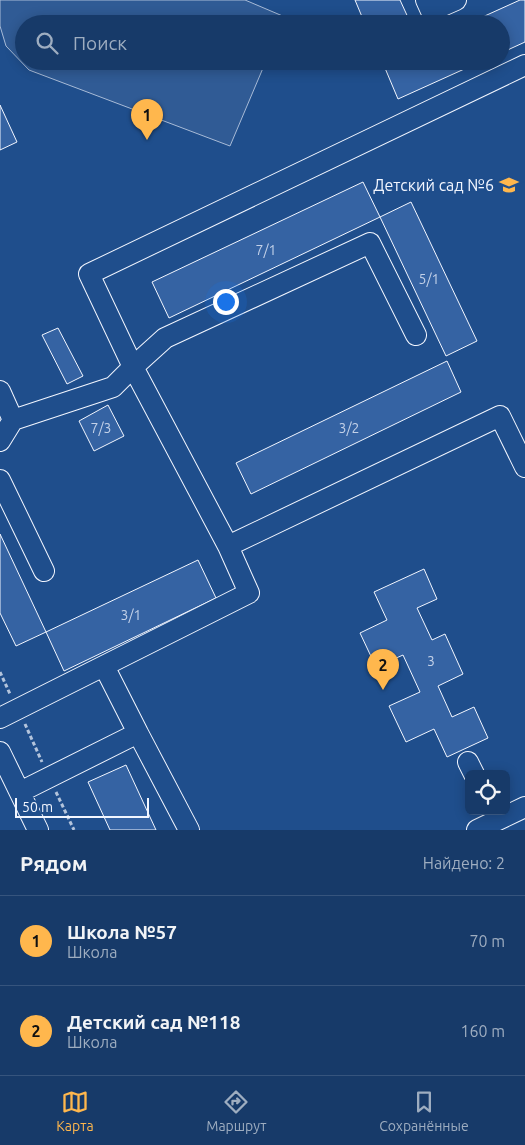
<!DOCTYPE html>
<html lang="ru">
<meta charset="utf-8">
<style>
:root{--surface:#173a69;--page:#244571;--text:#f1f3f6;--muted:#9eadc0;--line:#36547d;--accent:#ffb74d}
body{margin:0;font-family:Ubuntu,sans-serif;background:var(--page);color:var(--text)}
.controls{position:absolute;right:15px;bottom:15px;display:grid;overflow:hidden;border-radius:8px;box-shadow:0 2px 12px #0003}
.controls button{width:45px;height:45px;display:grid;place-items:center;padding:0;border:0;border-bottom:1px solid var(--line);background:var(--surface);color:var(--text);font:25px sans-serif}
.scale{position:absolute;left:15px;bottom:12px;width:134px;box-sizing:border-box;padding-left:5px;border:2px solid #f2f6ff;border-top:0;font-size:14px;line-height:18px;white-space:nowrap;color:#f2f6ff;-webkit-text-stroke:4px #1f4e8c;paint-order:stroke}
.you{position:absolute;left:225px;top:301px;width:18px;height:18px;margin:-12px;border:4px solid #fff;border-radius:50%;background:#1a73e8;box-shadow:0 0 0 8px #1a73e833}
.badge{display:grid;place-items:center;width:32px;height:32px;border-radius:50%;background:var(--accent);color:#111;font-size:16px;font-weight:700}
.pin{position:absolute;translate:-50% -41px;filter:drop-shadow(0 1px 2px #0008)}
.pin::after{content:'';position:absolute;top:26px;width:18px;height:15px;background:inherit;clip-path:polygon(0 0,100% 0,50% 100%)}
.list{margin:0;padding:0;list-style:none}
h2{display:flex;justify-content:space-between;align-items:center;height:65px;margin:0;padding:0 20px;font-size:21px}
h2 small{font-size:16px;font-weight:400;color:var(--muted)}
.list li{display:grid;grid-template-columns:32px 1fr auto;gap:15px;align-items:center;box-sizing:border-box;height:90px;padding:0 20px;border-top:1px solid var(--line)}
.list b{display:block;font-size:19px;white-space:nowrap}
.list p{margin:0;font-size:16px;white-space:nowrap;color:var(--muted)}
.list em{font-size:16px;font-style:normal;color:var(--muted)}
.icon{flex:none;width:28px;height:28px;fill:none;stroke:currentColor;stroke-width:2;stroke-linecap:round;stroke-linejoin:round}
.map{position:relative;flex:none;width:525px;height:830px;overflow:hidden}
.search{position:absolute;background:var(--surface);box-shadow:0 2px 12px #0003;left:15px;right:15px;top:15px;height:55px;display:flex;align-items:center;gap:12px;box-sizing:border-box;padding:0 18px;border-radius:28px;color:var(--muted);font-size:19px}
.sheet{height:245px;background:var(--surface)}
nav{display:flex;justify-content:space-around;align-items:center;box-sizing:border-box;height:70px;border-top:1px solid var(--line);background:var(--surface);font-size:14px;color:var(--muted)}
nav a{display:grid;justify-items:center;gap:2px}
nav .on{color:var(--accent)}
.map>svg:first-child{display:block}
.built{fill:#305b95;stroke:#a8bbd7}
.building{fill:#3563a3;stroke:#f2f6ff}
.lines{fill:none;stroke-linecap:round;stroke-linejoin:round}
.minor-casing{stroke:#f2f6ff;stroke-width:22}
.path{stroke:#b3c4dc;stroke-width:3;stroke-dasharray:4 2.5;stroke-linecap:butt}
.minor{stroke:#1f4e8c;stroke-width:20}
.labels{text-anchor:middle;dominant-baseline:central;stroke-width:4;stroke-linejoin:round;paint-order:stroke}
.number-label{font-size:14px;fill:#c3d1e8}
.poi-label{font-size:16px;fill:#f2f6ff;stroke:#1f4e8c;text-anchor:end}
</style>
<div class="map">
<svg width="525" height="830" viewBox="0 0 525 830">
<rect width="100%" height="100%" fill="#1f4e8c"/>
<path class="built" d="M 0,0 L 245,0 L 285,17 L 282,24 L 24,24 L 24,61 L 266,61 L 230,146 L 29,70 L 6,46 L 0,26 Z"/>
<path class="building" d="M 355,0 L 400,0 L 411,24 L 365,24 Z
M 520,0 L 525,0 L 525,42 L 501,53 L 501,24 L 467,24 Z
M 382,61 L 482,61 L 398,99 Z
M 0,105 L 17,142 L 0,150 Z
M 363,182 L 380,217 L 169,318 L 152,282 Z
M 411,202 L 477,341 L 446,356 L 380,217 Z
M 58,328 L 83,376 L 67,384 L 42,335 Z
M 447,361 L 461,392 L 251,494 L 236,463 Z
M 108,405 L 124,436 L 94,451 L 79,421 Z
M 0,534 L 46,632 L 16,646 L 0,613 Z
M 198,560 L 216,598 L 64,671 L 46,632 Z
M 424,569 L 437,599 L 417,608 L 432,640 L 445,634 L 463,674 L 438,686 L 452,717 L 474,707 L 488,738 L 447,757 L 434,729 L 406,742 L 389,706 L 420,692 L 403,655 L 376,667 L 360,633 L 387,620 L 374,592 Z
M 126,765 L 156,830 L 110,830 L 88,782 Z"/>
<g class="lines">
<g class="minor-casing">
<path id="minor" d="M 426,0 L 431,11 L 456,0
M 416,335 L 370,243 L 165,338 L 133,367 L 228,546 L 500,416 L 525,467
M 0,391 L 13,420 L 113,387 L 133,367 L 89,274 L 525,65
M 0,441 L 13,420
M 0,480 L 44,571
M 104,666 L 138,733
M 0,718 L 249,593 L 228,546
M 0,752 L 38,830
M 468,762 L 474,774
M 20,792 L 138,733 L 189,830
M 477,830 L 525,807"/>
</g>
<path class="path" d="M 0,672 L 10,694
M 25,724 L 42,762
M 56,792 L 74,830"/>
<use href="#minor" class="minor"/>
</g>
<defs>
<g id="school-bare" transform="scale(1.5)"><path d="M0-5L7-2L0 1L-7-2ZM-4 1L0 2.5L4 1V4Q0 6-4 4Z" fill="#ffb74d" stroke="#1f4e8c" stroke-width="2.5" paint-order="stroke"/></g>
</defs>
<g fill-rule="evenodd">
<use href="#school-bare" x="509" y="185"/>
</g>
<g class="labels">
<g class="number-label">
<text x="266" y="250">7/1</text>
<text x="429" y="279">5/1</text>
<text x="101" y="428">7/3</text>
<text x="349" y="428">3/2</text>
<text x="131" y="615">3/1</text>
<text x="431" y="661">3</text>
</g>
<g class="poi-label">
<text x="494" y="185">Детский сад №6</text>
</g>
</g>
</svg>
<div class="controls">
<button><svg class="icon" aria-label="locate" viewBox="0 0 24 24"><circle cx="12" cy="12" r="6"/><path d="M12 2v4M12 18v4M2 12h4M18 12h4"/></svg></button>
</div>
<div class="scale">50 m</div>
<div class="you"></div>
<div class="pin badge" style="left:147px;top:140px">1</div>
<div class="pin badge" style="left:383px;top:690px">2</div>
<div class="search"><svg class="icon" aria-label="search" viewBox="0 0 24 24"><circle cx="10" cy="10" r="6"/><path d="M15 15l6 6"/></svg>Поиск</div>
</div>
<section class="sheet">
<h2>Рядом<small>Найдено: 2</small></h2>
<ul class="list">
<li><span class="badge">1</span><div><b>Школа №57</b><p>Школа</p></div><em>70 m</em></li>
<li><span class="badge">2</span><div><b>Детский сад №118</b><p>Школа</p></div><em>160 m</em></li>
</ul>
</section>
<nav>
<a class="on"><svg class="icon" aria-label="map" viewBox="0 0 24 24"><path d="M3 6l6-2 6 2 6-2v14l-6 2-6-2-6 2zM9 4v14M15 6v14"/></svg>Карта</a>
<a><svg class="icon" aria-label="directions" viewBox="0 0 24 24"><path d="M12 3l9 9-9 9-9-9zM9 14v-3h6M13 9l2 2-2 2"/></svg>Маршрут</a>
<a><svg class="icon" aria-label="saved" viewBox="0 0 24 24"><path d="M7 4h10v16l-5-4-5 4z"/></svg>Сохранённые</a>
</nav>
